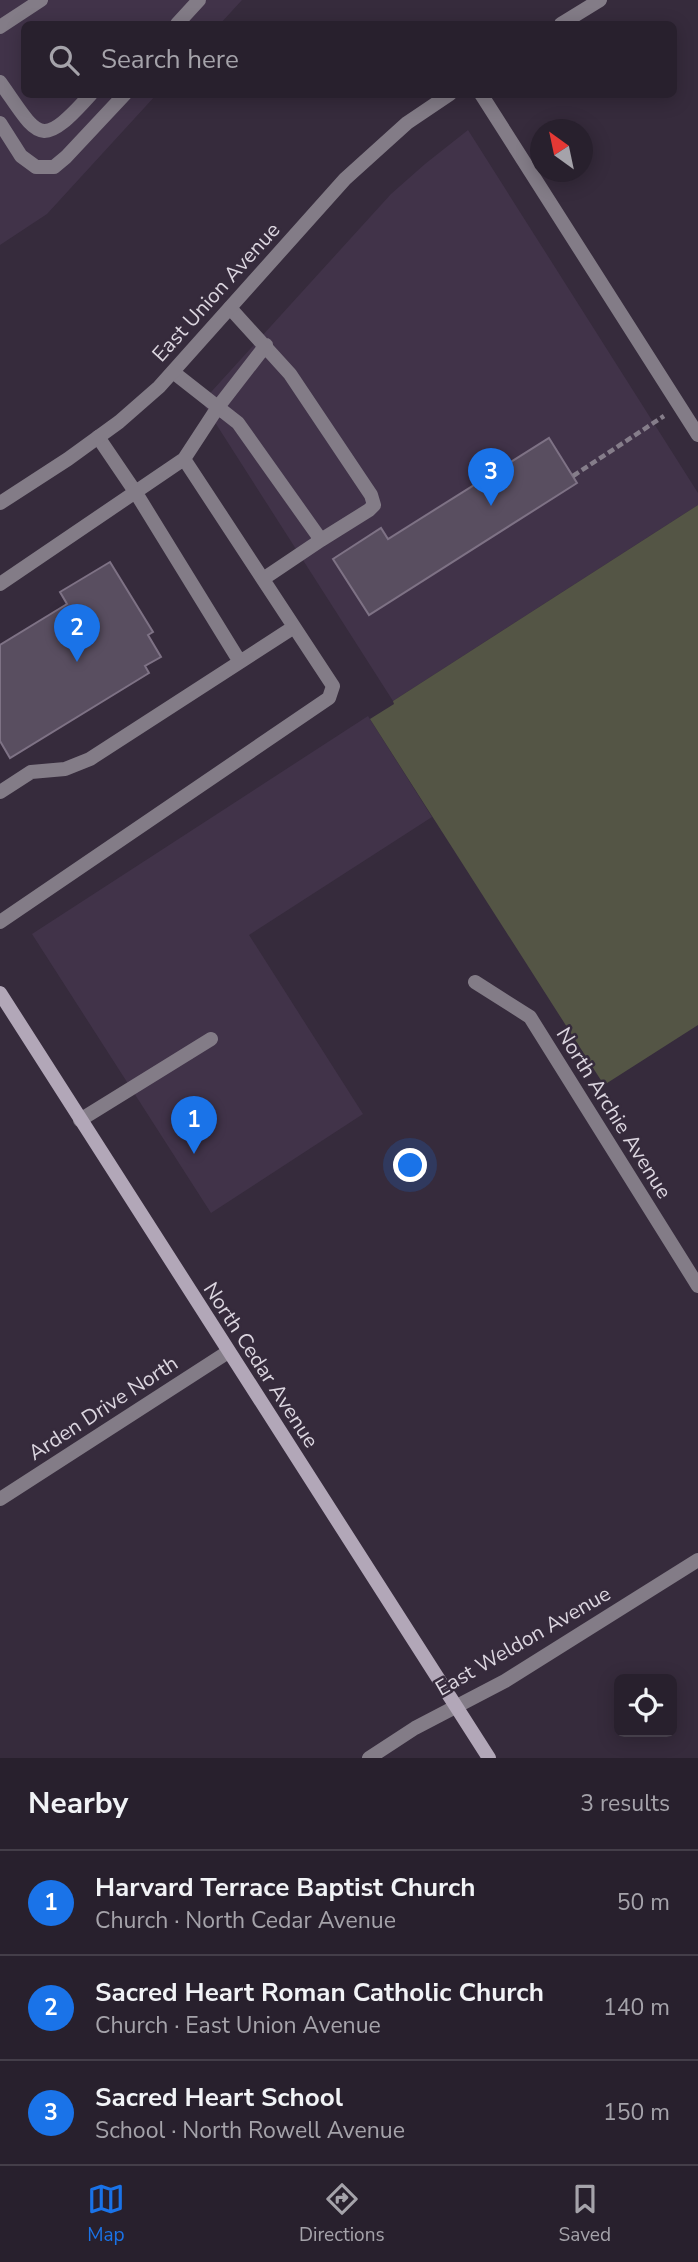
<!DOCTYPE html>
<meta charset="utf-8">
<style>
:root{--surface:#28202d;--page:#342d39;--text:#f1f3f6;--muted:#a5a3aa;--line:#443e49;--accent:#1a73e8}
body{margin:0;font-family:"Nunito Sans",sans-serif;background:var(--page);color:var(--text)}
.controls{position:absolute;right:21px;bottom:21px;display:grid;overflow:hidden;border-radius:10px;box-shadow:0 4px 18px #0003}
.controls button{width:63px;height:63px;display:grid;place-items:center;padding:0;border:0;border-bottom:2px solid var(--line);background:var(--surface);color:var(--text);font:35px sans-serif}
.compass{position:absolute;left:530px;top:119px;width:63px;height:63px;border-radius:50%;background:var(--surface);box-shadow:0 4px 18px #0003;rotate:327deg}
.you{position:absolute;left:411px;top:1166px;width:24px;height:24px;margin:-18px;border:5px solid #fff;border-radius:50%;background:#1a73e8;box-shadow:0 0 0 10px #1a73e833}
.badge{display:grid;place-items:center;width:46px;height:46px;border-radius:50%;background:var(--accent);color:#fff;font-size:23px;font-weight:700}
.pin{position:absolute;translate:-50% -58px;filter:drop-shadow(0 2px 4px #0008)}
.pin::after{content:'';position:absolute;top:37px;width:24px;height:21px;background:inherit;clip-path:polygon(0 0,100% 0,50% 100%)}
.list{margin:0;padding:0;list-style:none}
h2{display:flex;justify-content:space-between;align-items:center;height:91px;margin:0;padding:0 28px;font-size:30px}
h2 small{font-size:23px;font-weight:400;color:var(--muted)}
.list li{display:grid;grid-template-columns:46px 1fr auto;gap:21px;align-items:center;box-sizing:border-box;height:105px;padding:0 28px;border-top:2px solid var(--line)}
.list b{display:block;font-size:26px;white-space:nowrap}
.list p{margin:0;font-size:23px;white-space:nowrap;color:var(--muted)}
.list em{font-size:23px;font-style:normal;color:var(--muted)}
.icon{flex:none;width:38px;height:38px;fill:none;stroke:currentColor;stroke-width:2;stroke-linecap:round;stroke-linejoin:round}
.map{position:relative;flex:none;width:698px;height:1758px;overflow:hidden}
.search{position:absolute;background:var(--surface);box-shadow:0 4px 18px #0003;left:21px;right:21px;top:21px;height:77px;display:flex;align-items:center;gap:18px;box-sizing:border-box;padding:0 24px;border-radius:10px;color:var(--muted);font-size:26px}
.sheet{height:406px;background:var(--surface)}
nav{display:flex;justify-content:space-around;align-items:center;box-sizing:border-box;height:98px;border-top:2px solid var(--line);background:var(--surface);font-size:19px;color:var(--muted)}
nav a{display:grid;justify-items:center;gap:4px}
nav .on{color:var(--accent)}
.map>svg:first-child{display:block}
.built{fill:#413349}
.grass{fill:#545545}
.building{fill:#594e60;stroke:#7e7285;stroke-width:2}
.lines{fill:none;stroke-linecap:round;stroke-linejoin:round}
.path{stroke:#857d8a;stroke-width:4.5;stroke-dasharray:7 3.5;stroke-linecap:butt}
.lane{stroke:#837c87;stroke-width:14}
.street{stroke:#837c87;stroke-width:14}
.secondary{stroke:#b2a7b8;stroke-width:14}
.labels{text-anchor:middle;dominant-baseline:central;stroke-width:5;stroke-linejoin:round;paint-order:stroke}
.street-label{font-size:21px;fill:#dbd5df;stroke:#362b3c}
</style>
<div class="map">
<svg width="698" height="1758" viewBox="0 0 698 1758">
<rect width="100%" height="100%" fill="#362b3c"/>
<path class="built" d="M 0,0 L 242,0 L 220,24 L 24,24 L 24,94 L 156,95 L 47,214 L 0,245 Z
M 468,130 L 698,493 L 698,505 L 393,701 L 202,402 L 391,194 L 425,164 Z
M 368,716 L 432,817 L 249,935 L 363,1114 L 211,1213 L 32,934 Z"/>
<path class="grass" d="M 698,505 L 698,1025 L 604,1085 L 370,719 L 394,704 L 393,701 Z"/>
<path class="building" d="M 549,438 L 577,483 L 369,615 L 333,559 L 381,528 L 388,539 Z
M 110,562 L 153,632 L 148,635 L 161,657 L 145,666 L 149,673 L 10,758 L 0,741 L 0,645 L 67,604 L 60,592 Z"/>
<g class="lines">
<path class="path" d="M 573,476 L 664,416"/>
<path class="lane" d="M 177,24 L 199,0
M 0,27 L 41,0
M 0,82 C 39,137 39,152 91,94
M 0,123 L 21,156 L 36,167 L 54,167 L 66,157 L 125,94
M 230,308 L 290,374 L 371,495 L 374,505 L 369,510 L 321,540
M 173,372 L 238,423 L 321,540 L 263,579
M 98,437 L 136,493 L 240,662
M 0,584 L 184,459 L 218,407 L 266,345
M 0,792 L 31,772 L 65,769 L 90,759 L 294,627
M 0,922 L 329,698 L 333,686 L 184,459
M 80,1120 L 211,1039"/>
<path class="street" d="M 561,24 L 600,0
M 481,94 L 698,435
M 0,503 L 68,459 L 119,422 L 159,387 L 345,179 L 407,123 L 450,94
M 475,982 L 530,1017 L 698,1286
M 0,1499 L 228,1352
M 369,1758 L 415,1728 L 505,1681 L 698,1560"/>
<path class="secondary" d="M 0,993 L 489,1758"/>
</g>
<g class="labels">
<g class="street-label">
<text transform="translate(216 292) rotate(-48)">East Union Avenue</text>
<text transform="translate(614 1113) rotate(58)">North Archie Avenue</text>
<text transform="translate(261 1365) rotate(57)">North Cedar Avenue</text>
<text transform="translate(103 1408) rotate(-33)">Arden Drive North</text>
<text transform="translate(523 1641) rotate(-30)">East Weldon Avenue</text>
</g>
</g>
</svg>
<div class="controls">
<button><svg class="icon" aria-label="locate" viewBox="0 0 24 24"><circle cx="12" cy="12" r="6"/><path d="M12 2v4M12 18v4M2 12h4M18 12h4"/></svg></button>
</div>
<svg class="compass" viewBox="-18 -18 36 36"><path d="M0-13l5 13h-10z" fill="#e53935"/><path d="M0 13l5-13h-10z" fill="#a5a3aa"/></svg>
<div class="you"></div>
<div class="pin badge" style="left:194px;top:1154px">1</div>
<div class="pin badge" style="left:77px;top:662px">2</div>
<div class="pin badge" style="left:491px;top:506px">3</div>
<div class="search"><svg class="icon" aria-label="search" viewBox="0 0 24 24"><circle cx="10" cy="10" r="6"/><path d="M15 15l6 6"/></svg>Search here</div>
</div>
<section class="sheet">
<h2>Nearby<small>3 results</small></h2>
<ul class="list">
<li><span class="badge">1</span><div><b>Harvard Terrace Baptist Church</b><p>Church · North Cedar Avenue</p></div><em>50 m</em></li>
<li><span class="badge">2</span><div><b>Sacred Heart Roman Catholic Church</b><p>Church · East Union Avenue</p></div><em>140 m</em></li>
<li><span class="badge">3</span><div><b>Sacred Heart School</b><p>School · North Rowell Avenue</p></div><em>150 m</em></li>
</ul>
</section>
<nav>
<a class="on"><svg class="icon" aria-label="map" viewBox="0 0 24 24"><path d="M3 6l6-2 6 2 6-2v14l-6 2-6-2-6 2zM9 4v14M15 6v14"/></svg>Map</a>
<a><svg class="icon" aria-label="directions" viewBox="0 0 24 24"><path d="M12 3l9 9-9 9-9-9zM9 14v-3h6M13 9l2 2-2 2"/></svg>Directions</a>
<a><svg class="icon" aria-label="saved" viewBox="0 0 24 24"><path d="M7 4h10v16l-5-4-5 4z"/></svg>Saved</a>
</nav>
